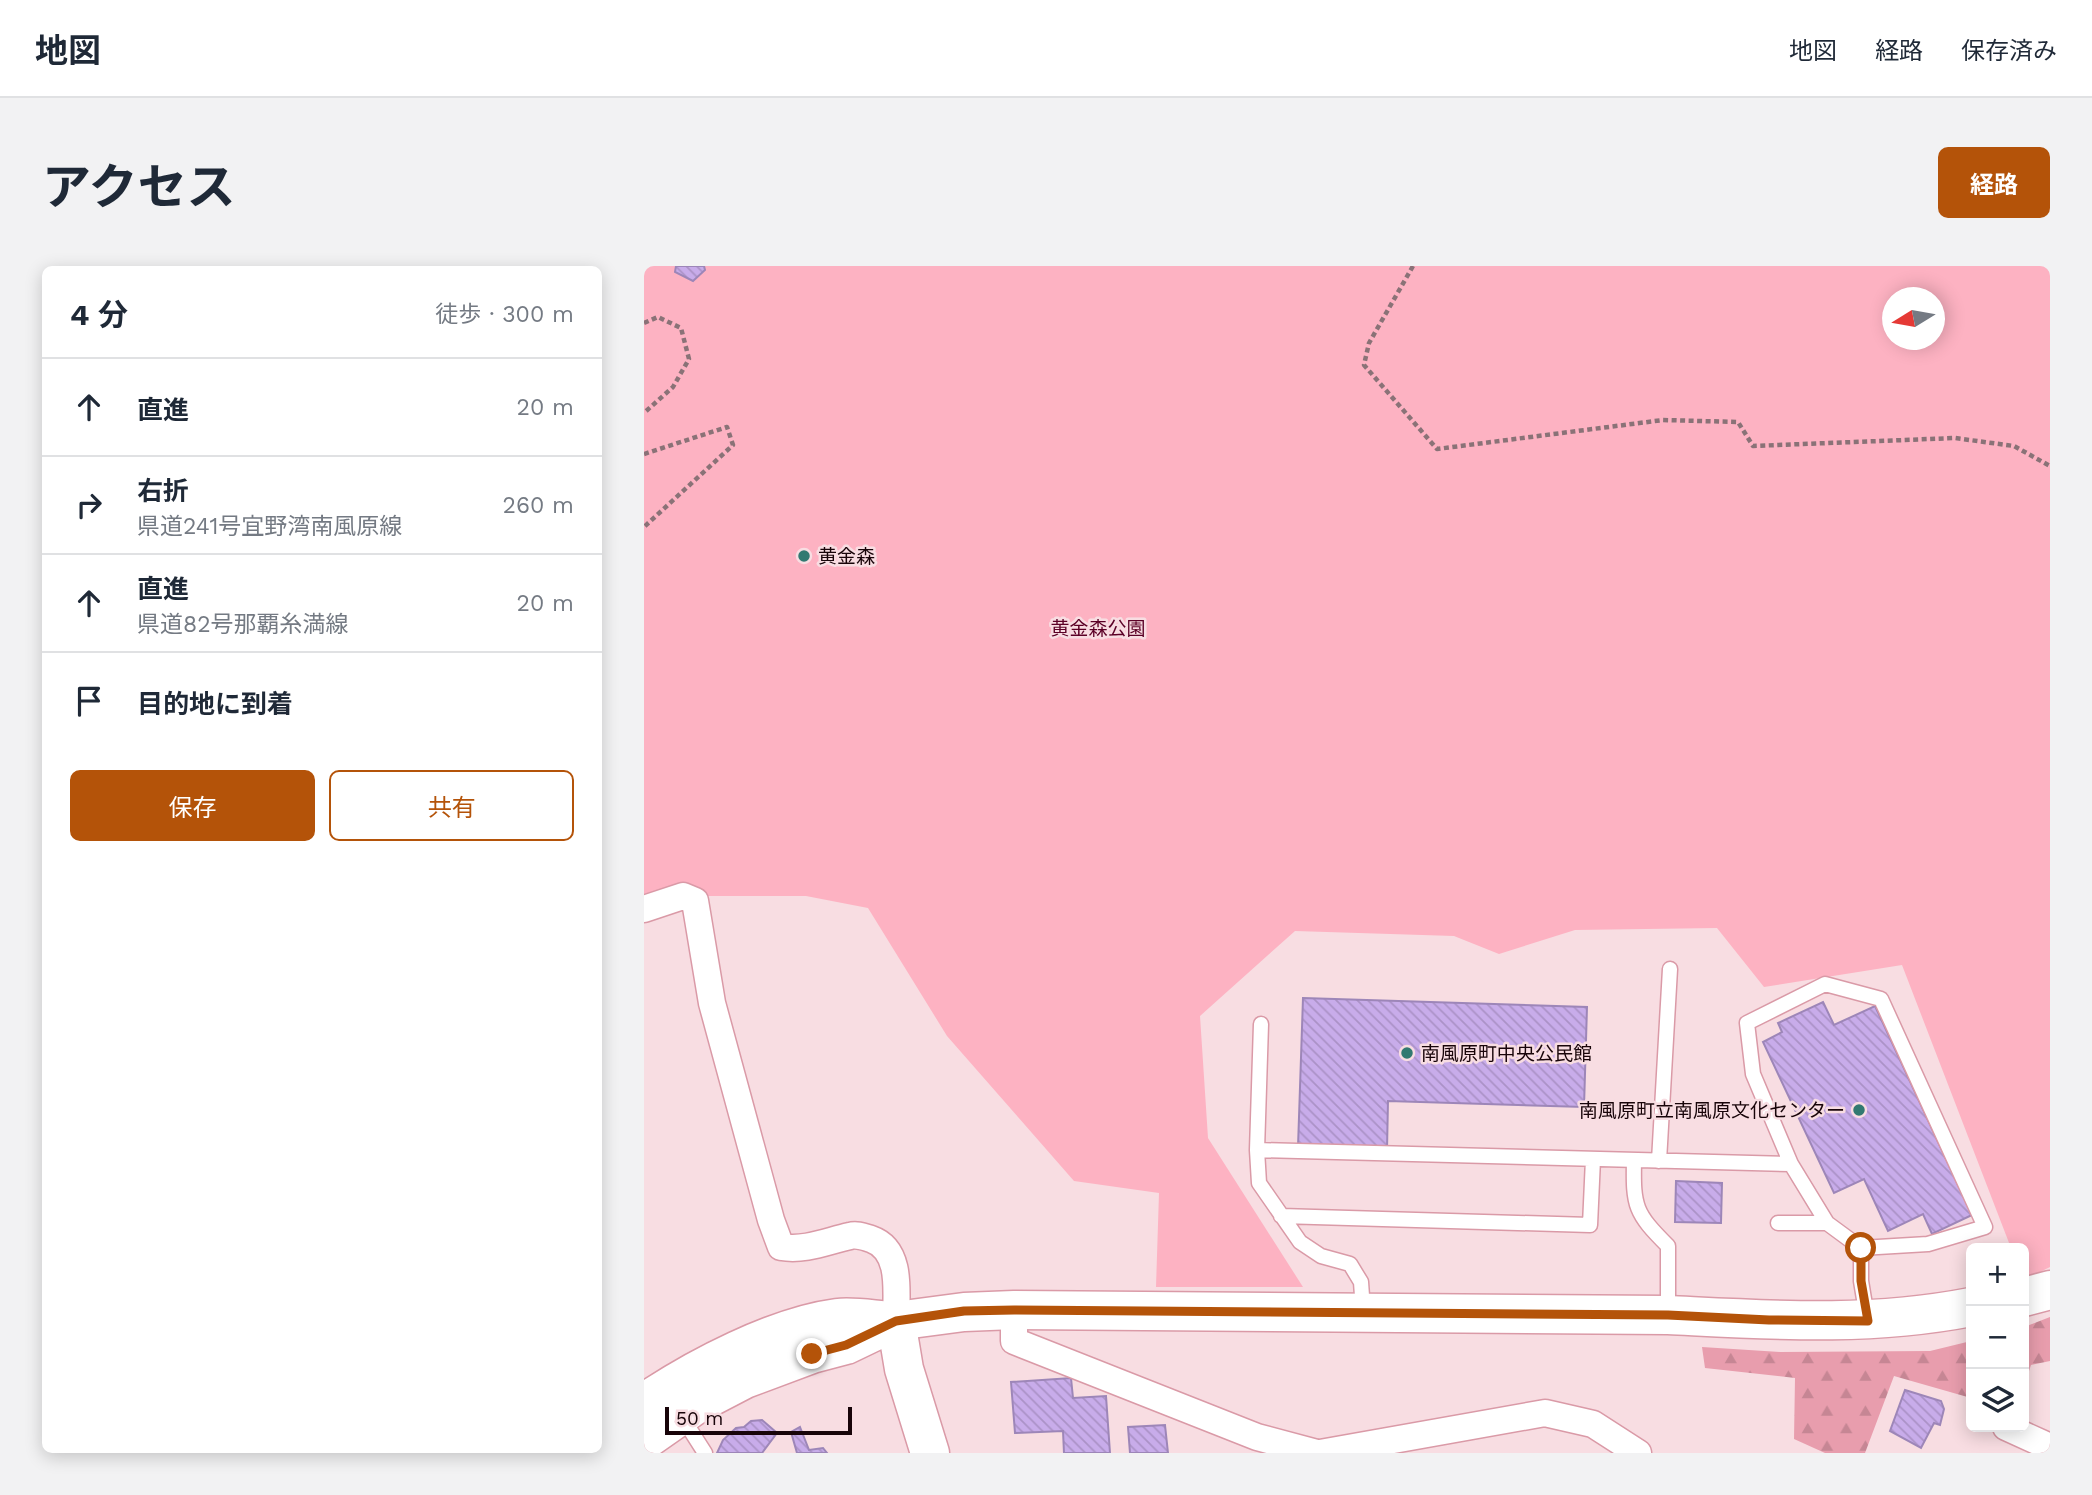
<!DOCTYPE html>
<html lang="ja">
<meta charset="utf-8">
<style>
:root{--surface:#fff;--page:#f2f2f3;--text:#1f2937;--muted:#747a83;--line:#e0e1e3;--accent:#b45309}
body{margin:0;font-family:"Work Sans","Noto Sans JP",sans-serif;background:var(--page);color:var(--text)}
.controls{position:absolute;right:21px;bottom:21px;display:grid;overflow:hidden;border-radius:10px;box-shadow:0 4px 18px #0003}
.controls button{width:63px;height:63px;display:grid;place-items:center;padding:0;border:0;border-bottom:2px solid var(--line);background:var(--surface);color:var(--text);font:35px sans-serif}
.compass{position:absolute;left:1238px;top:21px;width:63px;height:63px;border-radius:50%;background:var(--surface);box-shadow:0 4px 18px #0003;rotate:259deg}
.scale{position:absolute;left:21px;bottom:18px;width:187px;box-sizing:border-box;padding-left:7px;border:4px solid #180409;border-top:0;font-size:19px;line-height:24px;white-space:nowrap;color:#180409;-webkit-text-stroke:5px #f8dde2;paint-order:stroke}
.stop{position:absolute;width:21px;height:21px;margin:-16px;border:5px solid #b45309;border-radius:50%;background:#fff}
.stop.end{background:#b45309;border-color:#fff;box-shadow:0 2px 7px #0008}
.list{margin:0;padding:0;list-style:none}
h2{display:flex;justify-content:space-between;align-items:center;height:91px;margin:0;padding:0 28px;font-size:30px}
h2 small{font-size:23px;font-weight:400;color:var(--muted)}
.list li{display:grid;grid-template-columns:46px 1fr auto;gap:21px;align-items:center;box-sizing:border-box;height:98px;padding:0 28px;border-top:2px solid var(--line)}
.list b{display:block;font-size:26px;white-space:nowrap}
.list p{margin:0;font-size:23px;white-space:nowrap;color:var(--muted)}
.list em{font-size:23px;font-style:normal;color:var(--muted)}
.actions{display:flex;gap:14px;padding:21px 28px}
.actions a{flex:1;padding:16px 0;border:2px solid var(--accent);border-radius:10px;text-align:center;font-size:24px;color:var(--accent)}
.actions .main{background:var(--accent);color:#fff}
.icon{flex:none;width:38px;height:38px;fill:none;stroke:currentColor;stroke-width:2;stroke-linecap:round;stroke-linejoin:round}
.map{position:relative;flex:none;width:1406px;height:1187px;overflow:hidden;border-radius:10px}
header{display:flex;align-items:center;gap:42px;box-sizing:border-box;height:98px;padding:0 35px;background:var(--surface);border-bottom:2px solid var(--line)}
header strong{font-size:33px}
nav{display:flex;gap:38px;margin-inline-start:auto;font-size:24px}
.intro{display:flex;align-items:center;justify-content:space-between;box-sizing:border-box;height:168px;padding:0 42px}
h1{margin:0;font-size:49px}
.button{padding:18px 32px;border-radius:10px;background:var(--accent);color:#fff;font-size:24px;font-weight:700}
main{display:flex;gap:42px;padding:0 42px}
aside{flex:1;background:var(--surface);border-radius:10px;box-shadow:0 4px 18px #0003}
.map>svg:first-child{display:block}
.green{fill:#fdb2c2;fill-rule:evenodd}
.forest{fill:url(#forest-firs)}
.building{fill:url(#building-back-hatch);stroke:#9d86b8;stroke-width:2}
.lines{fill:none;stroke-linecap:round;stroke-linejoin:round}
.lane-casing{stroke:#da9aa7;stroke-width:17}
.street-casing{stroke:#da9aa7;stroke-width:29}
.secondary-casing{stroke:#da9aa7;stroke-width:41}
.primary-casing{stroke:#da9aa7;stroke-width:41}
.path{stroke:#8a7277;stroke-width:4.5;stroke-dasharray:5 3.5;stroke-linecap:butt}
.lane{stroke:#fff;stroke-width:14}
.street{stroke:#fff;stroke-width:26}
.secondary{stroke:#fff;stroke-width:38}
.primary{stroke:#fff;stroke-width:38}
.route{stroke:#b45309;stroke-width:9}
.poi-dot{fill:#327971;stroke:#f8dde2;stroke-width:2.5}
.labels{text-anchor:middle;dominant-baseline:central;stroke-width:5;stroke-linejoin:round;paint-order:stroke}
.poi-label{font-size:19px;fill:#180409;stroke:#f8dde2;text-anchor:start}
.park-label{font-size:19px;fill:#5b0026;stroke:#f8dde2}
</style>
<header>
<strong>地図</strong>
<nav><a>地図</a><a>経路</a><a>保存済み</a></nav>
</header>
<div class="intro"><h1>アクセス</h1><a class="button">経路</a></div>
<main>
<aside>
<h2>4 分<small>徒歩 · 300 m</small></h2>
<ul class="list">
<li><svg class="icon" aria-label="ahead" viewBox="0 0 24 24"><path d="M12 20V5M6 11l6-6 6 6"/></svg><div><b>直進</b></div><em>20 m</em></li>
<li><svg class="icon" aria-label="right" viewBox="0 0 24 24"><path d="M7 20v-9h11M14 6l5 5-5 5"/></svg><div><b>右折</b><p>県道241号宜野湾南風原線</p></div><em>260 m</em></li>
<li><svg class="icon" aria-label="ahead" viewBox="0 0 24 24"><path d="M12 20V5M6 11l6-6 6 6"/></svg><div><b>直進</b><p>県道82号那覇糸満線</p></div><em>20 m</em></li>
<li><svg class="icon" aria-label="arrive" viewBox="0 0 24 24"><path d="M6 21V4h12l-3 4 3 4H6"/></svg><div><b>目的地に到着</b></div></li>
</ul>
<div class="actions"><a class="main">保存</a><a>共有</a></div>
</aside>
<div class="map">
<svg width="1406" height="1187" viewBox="0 0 1406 1187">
<defs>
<pattern id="forest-firs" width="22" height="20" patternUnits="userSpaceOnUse" patternTransform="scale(1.75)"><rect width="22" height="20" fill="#e89dad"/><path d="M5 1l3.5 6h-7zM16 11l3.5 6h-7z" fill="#c68694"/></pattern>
<pattern id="building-back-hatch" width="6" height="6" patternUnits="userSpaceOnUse" patternTransform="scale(1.75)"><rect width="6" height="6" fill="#c8acea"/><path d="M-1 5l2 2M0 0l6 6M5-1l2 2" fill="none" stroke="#ab92c7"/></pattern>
</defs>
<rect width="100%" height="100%" fill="#f8dde2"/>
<path class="green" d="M 0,0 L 1406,0 L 1406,1001 L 1380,1014 L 1380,982 L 1367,982 L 1258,699 L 1120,721 L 1073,662 L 931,664 L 855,688 L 810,670 L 651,665 L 556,750 L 564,872 L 659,1021 L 512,1021 L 515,927 L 430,915 L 303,770 L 224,642 L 162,630 L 9,630 L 0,634 ZM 1248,32 L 1290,32 L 1290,74 L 1248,74 Z"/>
<path class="forest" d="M 1406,1051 L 1406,1095 L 1387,1099 L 1380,1120 L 1380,1061 Z
M 1327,1075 L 1327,1132 L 1250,1110 L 1221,1187 L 1181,1187 L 1150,1173 L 1151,1112 L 1061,1102 L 1058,1081 L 1136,1086 L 1286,1085 Z"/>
<path class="building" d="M 32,0 L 60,0 L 61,4 L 49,15 L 31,6 Z
M 659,732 L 943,741 L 940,841 L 744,835 L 743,884 L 654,881 Z
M 1179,736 L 1190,759 L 1231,740 L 1328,949 L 1288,968 L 1279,948 L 1244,965 L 1220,913 L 1190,927 L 1119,776 L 1138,766 L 1134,757 Z
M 1032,915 L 1078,917 L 1077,957 L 1031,956 Z
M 427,1112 L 429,1132 L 462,1130 L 466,1187 L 420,1187 L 419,1165 L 371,1167 L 367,1116 Z
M 1261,1124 L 1297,1135 L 1300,1143 L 1296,1159 L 1290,1157 L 1277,1182 L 1246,1165 Z
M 118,1154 L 133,1167 L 118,1187 L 73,1187 L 79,1174 L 92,1162 L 100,1161 L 107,1155 Z
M 521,1159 L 524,1187 L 486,1187 L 484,1161 Z
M 156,1161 L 165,1184 L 179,1182 L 183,1187 L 153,1187 L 147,1166 Z"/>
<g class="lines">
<g class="lane-casing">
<path id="lane" d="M 613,884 L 617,758
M 990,894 C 989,941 991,947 1024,980 L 1024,1048
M 1015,895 L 1026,703
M 1147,898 L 1109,808 L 1103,757 L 1181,718 L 1237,733 L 1341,961 L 1284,978 L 1217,982
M 637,950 L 946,959 L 949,893
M 1134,957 L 1183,957
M 719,1044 L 717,1016 L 706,998 L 677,990 L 656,976 L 615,917 L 613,884 L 1147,898 L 1183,957 L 1217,982 L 1217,1015 L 1223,1051
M 38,1151 L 61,1187"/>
</g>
<g class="street-casing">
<path id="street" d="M 0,643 L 39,630 L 51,635 L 68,737 L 127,954 L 137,981 C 162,985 183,975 206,970 C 213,968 220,971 227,973 C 259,984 252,1028 252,1055
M 370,1044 L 370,1075 L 613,1171 L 673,1187
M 1362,1161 L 1406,1181
M 676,1187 L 901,1147 L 949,1158 L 994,1187"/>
</g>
<g class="secondary-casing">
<path id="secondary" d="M 1380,1031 L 1406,1024
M 252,1055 L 320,1046 L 370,1044 L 1024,1049 C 1128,1054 1224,1061 1327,1041"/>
</g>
<g class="primary-casing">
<path id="primary" d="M 252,1055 L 260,1103 L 286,1187
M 0,1137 C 51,1102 132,1060 193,1052 C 211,1050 230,1054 248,1055
M 0,1175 L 53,1138 L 101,1113 L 168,1088 L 202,1079 L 252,1055"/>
</g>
<path class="path" d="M 769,0 L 725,77 L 720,99 L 793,183 L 1019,154 L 1094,156 L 1109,180 L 1311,172 L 1370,180 L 1406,200
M 0,57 L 14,51 L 37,62 L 45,93 L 29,121 L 0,147
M 0,188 L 83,161 L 89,179 L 0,261"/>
<use href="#lane" class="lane"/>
<use href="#street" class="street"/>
<use href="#secondary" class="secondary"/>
<use href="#primary" class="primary"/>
</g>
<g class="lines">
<path class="route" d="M 168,1088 L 202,1079 L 252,1055 L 320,1045 L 370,1044 L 1024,1049 L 1125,1054 L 1224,1055 L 1217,1015 L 1217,982"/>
</g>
<g class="poi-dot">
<circle cx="160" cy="290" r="7"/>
<circle cx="763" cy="787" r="7"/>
<circle cx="1215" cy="844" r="7"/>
</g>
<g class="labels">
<g class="poi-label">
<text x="174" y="290">黄金森</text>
<text x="777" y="787">南風原町中央公民館</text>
<text x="1201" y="844" text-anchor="end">南風原町立南風原文化センター</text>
</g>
<g class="park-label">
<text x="454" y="362">黄金森公園</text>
</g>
</g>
</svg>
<div class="controls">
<button>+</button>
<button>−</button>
<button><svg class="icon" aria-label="layers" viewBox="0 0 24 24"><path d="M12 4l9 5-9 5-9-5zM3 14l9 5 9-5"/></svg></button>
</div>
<svg class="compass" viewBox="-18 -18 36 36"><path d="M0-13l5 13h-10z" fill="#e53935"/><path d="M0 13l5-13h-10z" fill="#747a83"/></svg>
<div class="scale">50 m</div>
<div class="stop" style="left:1217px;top:982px"></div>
<div class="stop end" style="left:168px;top:1088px"></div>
</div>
</main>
